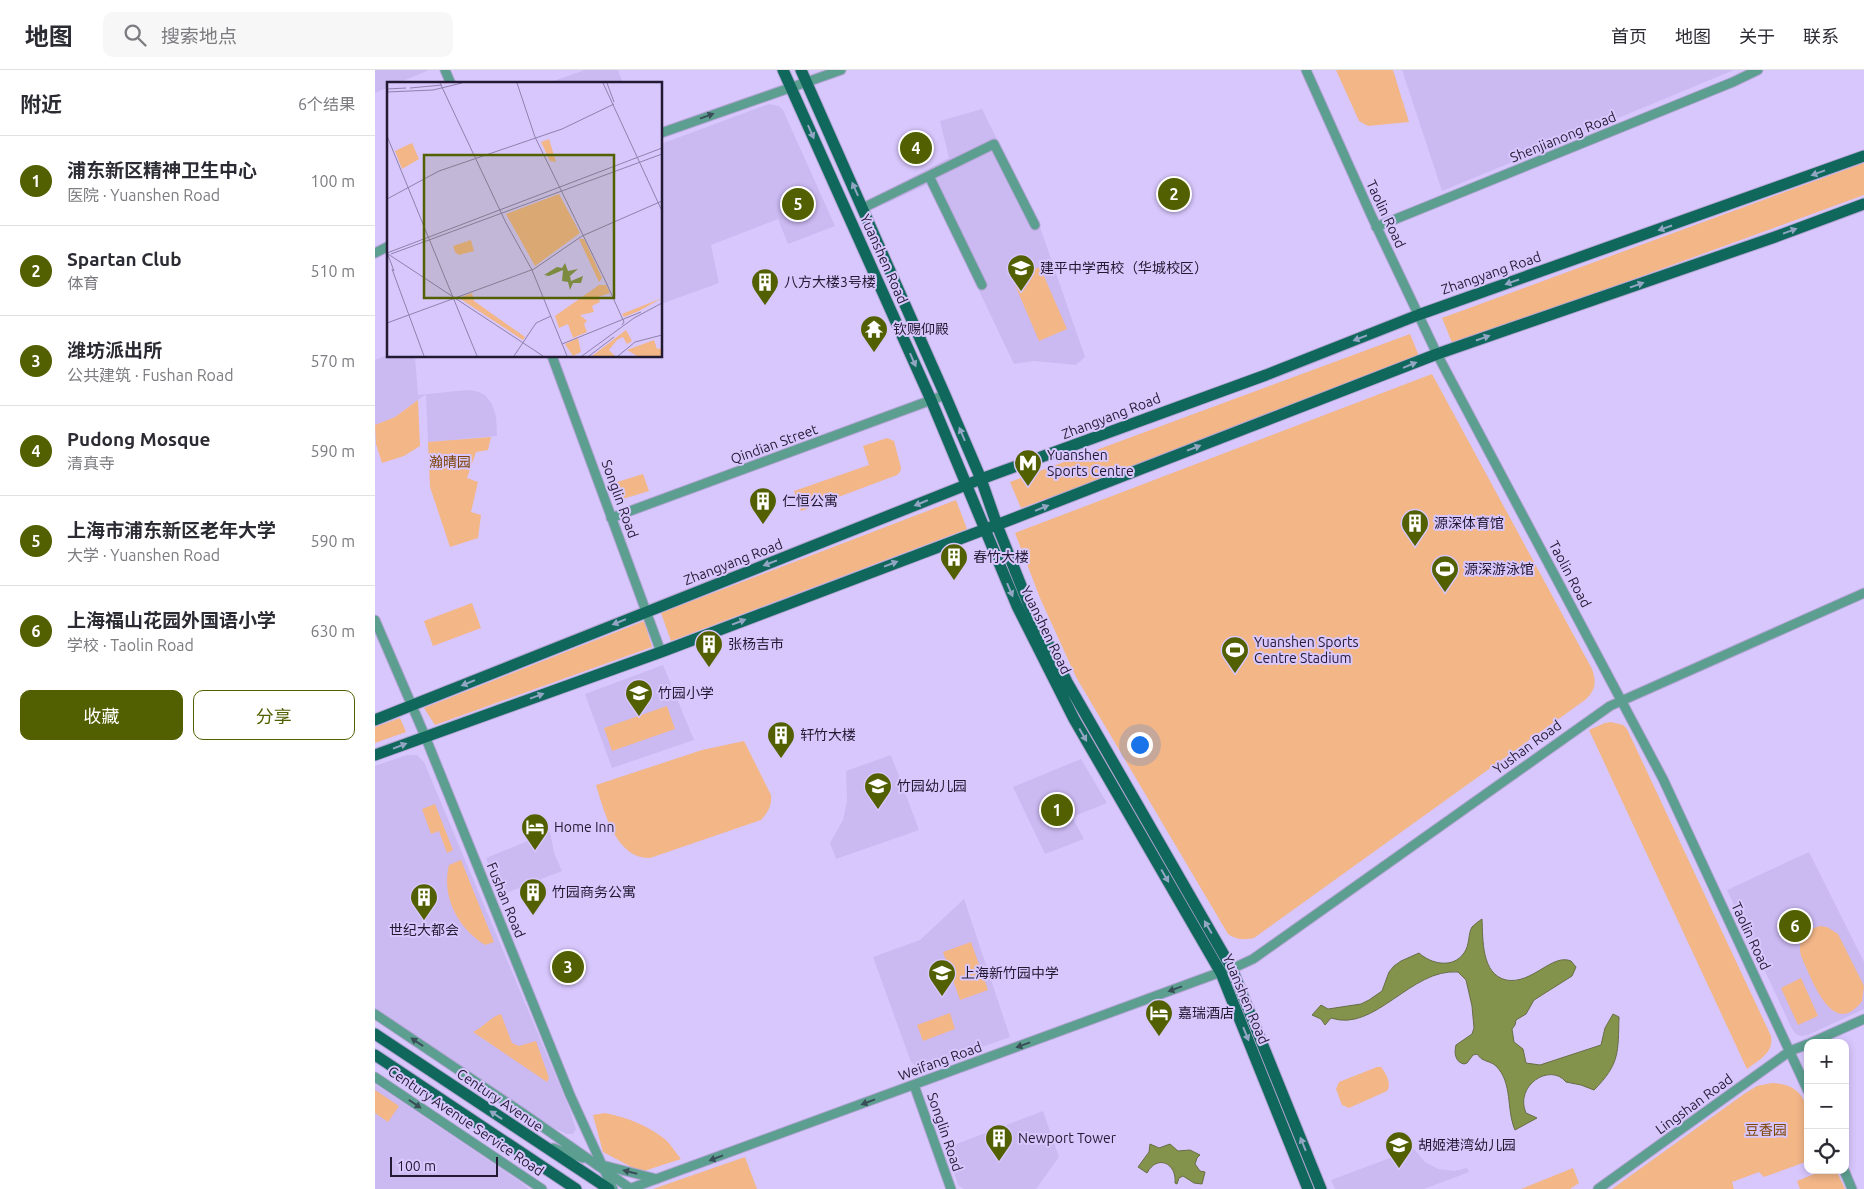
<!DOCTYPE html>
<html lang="zh">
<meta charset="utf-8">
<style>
:root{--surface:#fff;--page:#f7f7f7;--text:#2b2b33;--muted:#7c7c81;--line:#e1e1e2;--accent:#526001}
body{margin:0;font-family:Ubuntu,"Noto Sans SC",sans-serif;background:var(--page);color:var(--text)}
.controls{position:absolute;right:15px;bottom:15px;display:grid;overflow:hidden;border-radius:10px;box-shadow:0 2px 8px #0003}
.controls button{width:45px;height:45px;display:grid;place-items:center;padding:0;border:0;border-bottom:1px solid var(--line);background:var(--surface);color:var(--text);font:25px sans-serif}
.scale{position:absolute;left:15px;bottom:12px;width:108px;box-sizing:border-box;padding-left:5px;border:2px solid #221932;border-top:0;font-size:14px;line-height:18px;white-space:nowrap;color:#221932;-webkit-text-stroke:4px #d8c7fd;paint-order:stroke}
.you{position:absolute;left:764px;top:674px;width:18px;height:18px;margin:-12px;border:4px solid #fff;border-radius:50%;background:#1a73e8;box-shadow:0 0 0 8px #1a73e833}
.badge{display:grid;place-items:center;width:32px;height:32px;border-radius:50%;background:var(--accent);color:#fff;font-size:16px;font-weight:700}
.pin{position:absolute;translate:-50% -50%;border:2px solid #fff;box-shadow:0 1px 5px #0006}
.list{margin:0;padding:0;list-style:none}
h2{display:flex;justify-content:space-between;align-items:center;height:65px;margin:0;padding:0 20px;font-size:21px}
h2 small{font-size:16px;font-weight:400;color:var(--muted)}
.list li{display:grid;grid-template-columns:32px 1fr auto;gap:15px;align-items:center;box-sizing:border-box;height:90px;padding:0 20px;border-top:1px solid var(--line)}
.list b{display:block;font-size:19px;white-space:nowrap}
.list p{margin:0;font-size:16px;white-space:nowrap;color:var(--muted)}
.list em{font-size:16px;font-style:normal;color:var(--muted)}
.actions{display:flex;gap:10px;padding:15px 20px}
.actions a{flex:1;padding:11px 0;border:1px solid var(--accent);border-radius:10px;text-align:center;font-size:18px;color:var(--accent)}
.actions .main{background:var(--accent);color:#fff}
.icon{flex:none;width:28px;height:28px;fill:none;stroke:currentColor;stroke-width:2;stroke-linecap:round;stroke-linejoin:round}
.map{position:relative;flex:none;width:1489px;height:1119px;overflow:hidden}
header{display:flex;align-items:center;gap:30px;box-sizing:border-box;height:70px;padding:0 25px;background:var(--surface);border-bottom:1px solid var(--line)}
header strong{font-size:24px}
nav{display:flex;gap:28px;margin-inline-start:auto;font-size:18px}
.search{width:350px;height:45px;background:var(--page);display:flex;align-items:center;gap:12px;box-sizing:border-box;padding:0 18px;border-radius:10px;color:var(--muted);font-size:19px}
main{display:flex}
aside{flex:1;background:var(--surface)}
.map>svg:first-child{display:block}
.built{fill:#cbb9f2}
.green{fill:#f2b687}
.water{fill:#84934b;stroke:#676e44}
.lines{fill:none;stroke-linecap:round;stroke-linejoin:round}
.minor-casing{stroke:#b4a4d4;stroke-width:11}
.major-casing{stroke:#b4a4d4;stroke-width:13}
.minor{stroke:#5c9f91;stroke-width:9}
.major{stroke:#0f685b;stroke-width:11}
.oneway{fill:#394f58}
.oneway2{fill:#92a6c4}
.labels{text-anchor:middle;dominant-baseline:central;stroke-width:4;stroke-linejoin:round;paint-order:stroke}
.street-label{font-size:14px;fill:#221932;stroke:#d8c7fd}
.poi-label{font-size:14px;fill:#221932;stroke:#d8c7fd;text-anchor:start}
.park-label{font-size:14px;fill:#7e4507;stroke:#d8c7fd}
.inset-road{fill:none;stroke:#8f81ac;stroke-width:1}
.view{fill:#526001;fill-opacity:0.15;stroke:#526001;stroke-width:2.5}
.inset-edge{fill:none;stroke:#221932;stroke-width:2.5}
</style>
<header>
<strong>地图</strong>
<div class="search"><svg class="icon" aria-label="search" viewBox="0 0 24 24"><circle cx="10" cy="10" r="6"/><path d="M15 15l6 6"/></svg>搜索地点</div>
<nav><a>首页</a><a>地图</a><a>关于</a><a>联系</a></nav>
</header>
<main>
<aside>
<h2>附近<small>6个结果</small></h2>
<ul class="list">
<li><span class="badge">1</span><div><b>浦东新区精神卫生中心</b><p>医院 · Yuanshen Road</p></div><em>100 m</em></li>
<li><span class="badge">2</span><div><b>Spartan Club</b><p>体育</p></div><em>510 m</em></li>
<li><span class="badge">3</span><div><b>潍坊派出所</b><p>公共建筑 · Fushan Road</p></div><em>570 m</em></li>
<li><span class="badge">4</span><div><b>Pudong Mosque</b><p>清真寺</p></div><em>590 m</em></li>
<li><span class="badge">5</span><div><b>上海市浦东新区老年大学</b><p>大学 · Yuanshen Road</p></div><em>590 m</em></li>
<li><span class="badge">6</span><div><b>上海福山花园外国语小学</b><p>学校 · Taolin Road</p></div><em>630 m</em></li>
</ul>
<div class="actions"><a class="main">收藏</a><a>分享</a></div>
</aside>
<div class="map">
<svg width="1489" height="1119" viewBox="0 0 1489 1119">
<rect width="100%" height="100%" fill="#d8c7fd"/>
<path class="built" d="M 0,0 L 54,0 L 21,14 L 14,14 L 14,17 L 0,23 Z
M 210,0 L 243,0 L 248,14 L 170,14 Z
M 1027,0 L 1359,0 L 1067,121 Z
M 394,34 L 404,36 L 408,40 L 460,156 L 413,174 L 403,149 L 336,175 L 344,213 L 286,234 L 286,74 Z
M 607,39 L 665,157 L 710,287 L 701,295 L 658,291 L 639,294 L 553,114 L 510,134 L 505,124 L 574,88 L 565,51 Z
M 14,284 L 14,286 L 40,286 L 43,325 L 92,320 L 101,321 L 110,325 L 117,334 L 121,346 L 122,366 L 53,372 L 51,325 L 48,326 L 20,347 L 0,355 L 0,290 Z
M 288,595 L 319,670 L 237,698 L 210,624 Z
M 32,685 L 42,685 L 49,692 L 195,1040 L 201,1059 L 198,1064 L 192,1064 L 179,1058 L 0,940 L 0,696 Z
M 516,685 L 544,760 L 461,789 L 455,773 L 468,750 L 472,731 L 471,701 Z
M 706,689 L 732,733 L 697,747 L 709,769 L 670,784 L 638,717 Z
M 175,762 L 179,783 L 187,801 L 126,825 L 111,788 Z
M 1434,782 L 1489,892 L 1489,939 L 1433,965 L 1426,966 L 1421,964 L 1417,959 L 1352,820 Z
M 589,829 L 635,967 L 548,998 L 543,998 L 536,992 L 498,887 L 545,870 Z
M 0,1014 L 147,1113 L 154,1119 L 0,1119 Z
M 668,1041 L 684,1087 L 661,1119 L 589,1119 L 583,1115 L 571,1078 Z
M 1039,1079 L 1050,1092 L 1063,1099 L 1079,1101 L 1092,1098 L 1094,1102 L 1049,1119 L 960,1119 L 956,1110 Z"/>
<path class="green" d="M 961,0 L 1018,0 L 1034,52 L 993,56 L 984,51 Z
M 1489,93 L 1489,125 L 1078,275 L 1067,248 Z
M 665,197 L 692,259 L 664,271 L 637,208 Z
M 1035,264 L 1046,291 L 646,438 L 635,412 Z
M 1057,304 L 1217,599 C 1222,613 1220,621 1210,630 L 879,868 C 869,870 862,870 853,864 L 701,607 L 665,528 L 640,463 Z
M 43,330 L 45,376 L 29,386 L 7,393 L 1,374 L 0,355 L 20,347 Z
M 116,367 L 113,380 L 101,382 L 92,408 L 103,412 L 96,442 L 106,445 L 103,468 L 75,477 L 55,417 L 53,372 Z
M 512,368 L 519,371 L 526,398 L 525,402 L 522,405 L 426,441 L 419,421 L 494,395 L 488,376 Z
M 268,404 L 274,421 L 244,430 L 239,413 Z
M 581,430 L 592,459 L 296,571 L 286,543 Z
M 97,533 L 106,558 L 58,576 L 49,551 Z
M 269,551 L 277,577 L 60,655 L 49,638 Z
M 292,636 L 300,659 L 237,681 L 229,658 Z
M 25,648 L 31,662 L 0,673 L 0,657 Z
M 1236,652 L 1248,655 L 1252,659 L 1396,966 C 1399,983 1384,990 1372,999 L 1214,660 L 1230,653 Z
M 369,671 L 396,725 C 397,736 393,742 386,750 L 275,788 C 241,789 229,741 221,715 L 327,680 Z
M 60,734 L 78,780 L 72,783 L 64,761 L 56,764 L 47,739 Z
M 86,790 L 119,872 L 110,875 C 83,858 66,827 74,795 Z
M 1445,856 L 1452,857 L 1463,864 L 1489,916 L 1487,931 C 1457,971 1436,907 1426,886 C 1422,871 1429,860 1445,856 Z
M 596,872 L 613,920 L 585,930 L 568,882 Z
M 1426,908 L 1443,946 L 1423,955 L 1406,918 Z
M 575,943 L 580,959 L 548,971 L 542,955 Z
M 126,944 L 137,973 L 144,976 L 161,971 L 174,1008 L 172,1012 L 98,962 C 109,957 114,948 126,944 Z
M 1002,997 L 1006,997 C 1011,1003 1017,1014 1012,1021 L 974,1038 L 967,1035 L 961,1019 L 964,1012 Z
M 1397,1013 C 1443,1014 1433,1059 1433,1091 L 1389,1107 L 1384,1102 L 1357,1112 L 1359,1119 L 1237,1119 L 1369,1024 L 1382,1016 Z
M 0,1020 L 24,1036 L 13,1052 L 0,1043 Z
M 230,1043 C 251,1047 274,1056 291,1070 C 296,1075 301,1083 306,1089 L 266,1102 L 228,1082 L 218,1045 Z
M 370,1087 L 382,1119 L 278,1119 Z
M 1198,1098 L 1204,1113 L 1195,1119 L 1146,1119 Z
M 1449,1100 L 1461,1100 L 1470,1119 L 1425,1119 L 1422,1111 Z"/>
<path class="water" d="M 1107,849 C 1108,869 1106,904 1131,910 C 1157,915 1177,883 1196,891 L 1201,897 L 1197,906 L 1159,930 L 1151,944 L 1141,950 L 1140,955 L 1137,959 L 1139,972 L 1148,979 L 1151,993 L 1165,995 L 1226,975 L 1230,958 L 1238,944 L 1244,947 C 1243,982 1245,994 1219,1020 L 1206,1015 L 1191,1012 C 1175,992 1139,1016 1151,1043 L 1162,1048 L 1140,1060 C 1131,1039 1138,1013 1121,996 C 1117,992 1112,992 1107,989 C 1105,988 1104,986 1102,984 L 1098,985 L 1092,993 L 1089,994 C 1080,992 1079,983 1081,975 L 1097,964 L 1099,958 L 1097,936 L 1091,910 L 1083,902 C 1036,898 1000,963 956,948 L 950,955 L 946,949 L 937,945 L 946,935 L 953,939 L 986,934 L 994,930 L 1007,921 L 1014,902 L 1019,896 L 1026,891 L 1044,883 C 1056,894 1078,899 1089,883 C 1095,875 1093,863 1097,857 C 1100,854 1104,851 1107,849 Z
M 775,1074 L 784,1078 L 795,1074 L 803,1081 L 815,1080 L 825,1085 L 822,1088 L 820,1094 L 825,1101 L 830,1102 L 827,1114 L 819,1113 L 808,1106 L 804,1108 L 802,1114 L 800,1113 C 802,1093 782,1084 772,1103 L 763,1097 L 774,1082 Z"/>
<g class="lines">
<g class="minor-casing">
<path id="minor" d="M 70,0 L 76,14
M 931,0 L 997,147 L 1062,284 L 1288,709 L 1433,1021
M 286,63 L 466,0
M 554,106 L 607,215
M 488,138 L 619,74 L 660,155
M 1001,157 L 1358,12 L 1383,0
M 0,183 L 14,176
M 177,286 L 286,582
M 236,448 L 570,325
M 0,550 L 50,666 L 195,1025 L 238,1119
M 0,944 L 155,1048 L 256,1119
M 1435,973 L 1489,949
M 0,1007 L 167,1119
M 539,1015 L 576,1119
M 178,1078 L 208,1088
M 227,1095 L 282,1109
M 1469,1100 L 1477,1119
M 254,1119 L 865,895 L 878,889 L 1235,636 L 1489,523
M 1223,1119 L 1415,981 L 1433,974"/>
</g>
<g class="major-casing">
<path id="major" d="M 408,0 L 556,330 L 642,536 L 699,649 L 846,903 L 933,1119
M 426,0 L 570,325 L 606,409 L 622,455 L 653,533 L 692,612 L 857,899 L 946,1119
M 0,650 L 606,409 L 891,305 L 1043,245 L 1489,86
M 0,685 L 286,582 L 632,451 L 1062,284 L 1400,167 L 1489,134
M 0,964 L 234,1119
M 0,985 L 201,1119"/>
</g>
<use href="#minor" class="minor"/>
<use href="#major" class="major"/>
</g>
<defs><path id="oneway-solid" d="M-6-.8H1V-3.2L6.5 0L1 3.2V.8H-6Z" transform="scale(1.25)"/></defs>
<g class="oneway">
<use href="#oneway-solid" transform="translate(332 46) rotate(-20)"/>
<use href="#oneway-solid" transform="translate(800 919) rotate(160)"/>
<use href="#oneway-solid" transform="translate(42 972) rotate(-146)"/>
<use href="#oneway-solid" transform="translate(648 975) rotate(160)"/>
<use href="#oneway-solid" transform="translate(493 1032) rotate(159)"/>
<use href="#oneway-solid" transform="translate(40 1034) rotate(34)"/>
<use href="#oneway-solid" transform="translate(341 1088) rotate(159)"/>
<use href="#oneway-solid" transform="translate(255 1102) rotate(-166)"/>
</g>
<g class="oneway2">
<use href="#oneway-solid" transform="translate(436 62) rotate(66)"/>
<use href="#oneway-solid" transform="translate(1443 103) rotate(160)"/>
<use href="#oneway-solid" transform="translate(480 119) rotate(-114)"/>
<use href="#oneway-solid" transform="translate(1290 158) rotate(161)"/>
<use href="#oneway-solid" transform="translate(1415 161) rotate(-20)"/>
<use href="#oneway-solid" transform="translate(1137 212) rotate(161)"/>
<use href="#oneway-solid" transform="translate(1262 215) rotate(-19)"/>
<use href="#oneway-solid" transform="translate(985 268) rotate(159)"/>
<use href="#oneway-solid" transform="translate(1108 268) rotate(-19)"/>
<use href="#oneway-solid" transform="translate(538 290) rotate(66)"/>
<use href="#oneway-solid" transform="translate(1035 295) rotate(-22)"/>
<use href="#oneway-solid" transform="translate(587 364) rotate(-113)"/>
<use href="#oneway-solid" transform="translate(819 378) rotate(-21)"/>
<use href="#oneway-solid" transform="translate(546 433) rotate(158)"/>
<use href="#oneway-solid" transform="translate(667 438) rotate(-22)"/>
<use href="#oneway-solid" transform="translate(395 493) rotate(159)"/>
<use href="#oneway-solid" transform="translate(516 494) rotate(-21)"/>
<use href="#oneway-solid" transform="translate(635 520) rotate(67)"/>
<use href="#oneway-solid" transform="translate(244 552) rotate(158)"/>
<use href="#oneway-solid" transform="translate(364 552) rotate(-21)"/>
<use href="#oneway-solid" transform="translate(93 613) rotate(158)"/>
<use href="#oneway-solid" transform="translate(162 626) rotate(-20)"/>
<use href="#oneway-solid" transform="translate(708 665) rotate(60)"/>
<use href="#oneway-solid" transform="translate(25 676) rotate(-21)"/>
<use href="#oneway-solid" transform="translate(790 806) rotate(60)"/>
<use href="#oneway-solid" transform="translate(833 857) rotate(-120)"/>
<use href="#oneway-solid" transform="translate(871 964) rotate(68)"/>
<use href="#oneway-solid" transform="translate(121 1045) rotate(-146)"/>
<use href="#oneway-solid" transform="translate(928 1074) rotate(-112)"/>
</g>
<defs>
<g id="school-pin" transform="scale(1.4375)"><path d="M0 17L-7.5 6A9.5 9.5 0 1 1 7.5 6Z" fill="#526001" stroke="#d8c7fd"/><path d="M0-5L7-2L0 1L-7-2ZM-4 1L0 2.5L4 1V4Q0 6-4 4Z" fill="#fff"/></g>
<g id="building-pin" transform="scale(1.4375)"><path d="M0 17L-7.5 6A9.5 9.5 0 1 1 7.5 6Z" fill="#526001" stroke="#d8c7fd"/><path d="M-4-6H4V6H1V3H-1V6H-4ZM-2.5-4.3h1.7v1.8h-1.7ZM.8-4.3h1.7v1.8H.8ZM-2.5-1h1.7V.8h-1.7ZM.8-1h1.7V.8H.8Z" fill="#fff"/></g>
<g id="temple-pin" transform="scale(1.4375)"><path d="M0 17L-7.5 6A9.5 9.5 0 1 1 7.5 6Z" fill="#526001" stroke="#d8c7fd"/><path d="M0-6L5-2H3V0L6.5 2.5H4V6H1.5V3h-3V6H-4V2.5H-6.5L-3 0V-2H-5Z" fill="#fff"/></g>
<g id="metro-pin" transform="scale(1.4375)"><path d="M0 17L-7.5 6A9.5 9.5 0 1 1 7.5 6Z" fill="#526001" stroke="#d8c7fd"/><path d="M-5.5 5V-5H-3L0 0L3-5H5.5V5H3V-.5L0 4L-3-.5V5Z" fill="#fff"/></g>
<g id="stadium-pin" transform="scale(1.4375)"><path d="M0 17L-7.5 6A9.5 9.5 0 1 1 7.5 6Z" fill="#526001" stroke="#d8c7fd"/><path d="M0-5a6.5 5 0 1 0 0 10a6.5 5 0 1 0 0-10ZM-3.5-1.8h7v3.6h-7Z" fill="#fff"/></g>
<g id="hotel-pin" transform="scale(1.4375)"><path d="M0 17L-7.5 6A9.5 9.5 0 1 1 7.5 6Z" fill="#526001" stroke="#d8c7fd"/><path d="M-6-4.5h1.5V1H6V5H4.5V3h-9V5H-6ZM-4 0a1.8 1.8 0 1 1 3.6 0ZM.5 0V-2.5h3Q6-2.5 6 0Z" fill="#fff"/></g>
</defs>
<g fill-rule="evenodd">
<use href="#school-pin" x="646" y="198"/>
<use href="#building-pin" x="390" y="212"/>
<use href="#temple-pin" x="499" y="259"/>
<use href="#metro-pin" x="653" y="393"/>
<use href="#building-pin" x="388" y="431"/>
<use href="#building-pin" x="1040" y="453"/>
<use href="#building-pin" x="579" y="487"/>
<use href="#stadium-pin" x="1070" y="499"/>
<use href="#building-pin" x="334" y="574"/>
<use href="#stadium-pin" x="860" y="580"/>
<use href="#school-pin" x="264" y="623"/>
<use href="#building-pin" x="406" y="665"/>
<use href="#school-pin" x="503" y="716"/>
<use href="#hotel-pin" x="160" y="757"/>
<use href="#building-pin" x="158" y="822"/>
<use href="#building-pin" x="49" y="827"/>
<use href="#school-pin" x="567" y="903"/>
<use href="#hotel-pin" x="784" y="943"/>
<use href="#building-pin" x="624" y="1068"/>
<use href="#school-pin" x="1024" y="1075"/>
</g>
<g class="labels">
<g class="street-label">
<text transform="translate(1188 67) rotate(-22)">Shenjianong Road</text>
<text transform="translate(1011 144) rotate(65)">Taolin Road</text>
<text transform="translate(509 189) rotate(66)">Yuanshen Road</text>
<text transform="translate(1116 203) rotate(-19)">Zhangyang Road</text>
<text transform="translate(736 346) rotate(-21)">Zhangyang Road</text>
<text transform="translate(399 374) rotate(-20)">Qindian Street</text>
<text transform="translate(245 429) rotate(70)">Songlin Road</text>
<text transform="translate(358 492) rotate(-21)">Zhangyang Road</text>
<text transform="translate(1195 504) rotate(62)">Taolin Road</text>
<text transform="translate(671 560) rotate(64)">Yuanshen Road</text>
<text transform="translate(1152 677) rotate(-36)">Yushan Road</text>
<text transform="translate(131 830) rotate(68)">Fushan Road</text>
<text transform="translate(1376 866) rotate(65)">Taolin Road</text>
<text transform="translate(871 929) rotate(67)">Yuanshen Road</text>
<text transform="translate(565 991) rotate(-20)">Weifang Road</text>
<text transform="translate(125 1030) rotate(34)">Century Avenue</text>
<text transform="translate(1319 1034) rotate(-36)">Lingshan Road</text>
<text transform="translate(91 1051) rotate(34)">Century Avenue Service Road</text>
<text transform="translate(570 1062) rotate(71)">Songlin Road</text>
</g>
<g class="poi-label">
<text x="665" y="198">建平中学西校（华城校区）</text>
<text x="409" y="212">八方大楼3号楼</text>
<text x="518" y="259">钦赐仰殿</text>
<text x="672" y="385">Yuanshen<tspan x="672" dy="16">Sports Centre</tspan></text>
<text x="407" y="431">仁恒公寓</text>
<text x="1059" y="453">源深体育馆</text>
<text x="598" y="487">春竹大楼</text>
<text x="1089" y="499">源深游泳馆</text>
<text x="879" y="572">Yuanshen Sports<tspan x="879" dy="16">Centre Stadium</tspan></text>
<text x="353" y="574">张杨吉市</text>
<text x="283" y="623">竹园小学</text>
<text x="425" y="665">轩竹大楼</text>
<text x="522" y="716">竹园幼儿园</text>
<text x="179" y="757">Home Inn</text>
<text x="177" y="822">竹园商务公寓</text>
<text x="49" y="860" text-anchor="middle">世纪大都会</text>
<text x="586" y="903">上海新竹园中学</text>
<text x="803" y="943">嘉瑞酒店</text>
<text x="643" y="1068">Newport Tower</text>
<text x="1043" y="1075">胡姬港湾幼儿园</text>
</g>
<g class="park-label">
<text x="75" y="392">瀚晴园</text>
<text x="1391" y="1060">豆香园</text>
</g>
</g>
<g transform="translate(12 12)">
<rect width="275" height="275" fill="#d8c7fd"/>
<path d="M 162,57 L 169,80 L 163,79 L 154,60 ZM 25,61 L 32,77 L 15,87 L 8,69 ZM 172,112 L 193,151 L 148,184 L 119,132 ZM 192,157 L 197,157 L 215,196 L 212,200 ZM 84,158 L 87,169 L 72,173 L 68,170 L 66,164 ZM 212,203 L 219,203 L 223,211 L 211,215 L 213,220 L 205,224 L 207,230 L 193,233 L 200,239 L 197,242 L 200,250 L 186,256 L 181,242 L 172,246 L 168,234 ZM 85,211 L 87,219 L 138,255 L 136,258 L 72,216 ZM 275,216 L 252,229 L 237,235 L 235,232 ZM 239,248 L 245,259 L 240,262 L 236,255 L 230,258 L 222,268 L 228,274 L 205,274 ZM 191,256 L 194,270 L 186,274 L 178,262 ZM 267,258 L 270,267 L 275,266 L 275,274 L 250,274 L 240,268 Z" fill="#f2b687"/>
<path d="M 178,181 L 181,189 L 191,187 L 183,194 L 184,199 L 196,194 L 194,201 L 186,201 L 183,208 L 181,200 L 175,199 L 176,188 L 162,194 L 157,193 L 170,185 L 175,186 Z" fill="#84934b"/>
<path class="inset-road" d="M 53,1 L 119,141 L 145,188 L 180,274M 130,1 L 148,55 L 218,198 L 237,240 L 235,243M 216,1 L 275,129M 220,1 L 227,20M 23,6 L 55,3M 0,7 L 19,6M 0,10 L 46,8 L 75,1M 0,54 L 90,274M 0,117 L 52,89 L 175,47 L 227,22M 0,171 L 275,66M 1,172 L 156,274M 4,172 L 275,72M 1,173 L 7,189M 5,187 L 37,274M 0,241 L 147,187 L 195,154 L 275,119M 175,262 L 254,230M 127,274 L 149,241 L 164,234M 195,274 L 247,236 L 275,221M 202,274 L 227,255M 231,274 L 248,260 L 275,253"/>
<path class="view" d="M 37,73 L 227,73 L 227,216 L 37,216 Z"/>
<rect width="275" height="275" class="inset-edge"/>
</g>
</svg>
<div class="controls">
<button>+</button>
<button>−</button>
<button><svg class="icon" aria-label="locate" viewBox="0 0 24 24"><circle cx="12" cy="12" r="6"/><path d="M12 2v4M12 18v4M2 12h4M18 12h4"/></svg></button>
</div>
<div class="scale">100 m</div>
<div class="you"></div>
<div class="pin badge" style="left:682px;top:740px">1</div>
<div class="pin badge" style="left:799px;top:124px">2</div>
<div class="pin badge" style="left:193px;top:897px">3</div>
<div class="pin badge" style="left:541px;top:78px">4</div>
<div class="pin badge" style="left:423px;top:134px">5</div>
<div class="pin badge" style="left:1420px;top:856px">6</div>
</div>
</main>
